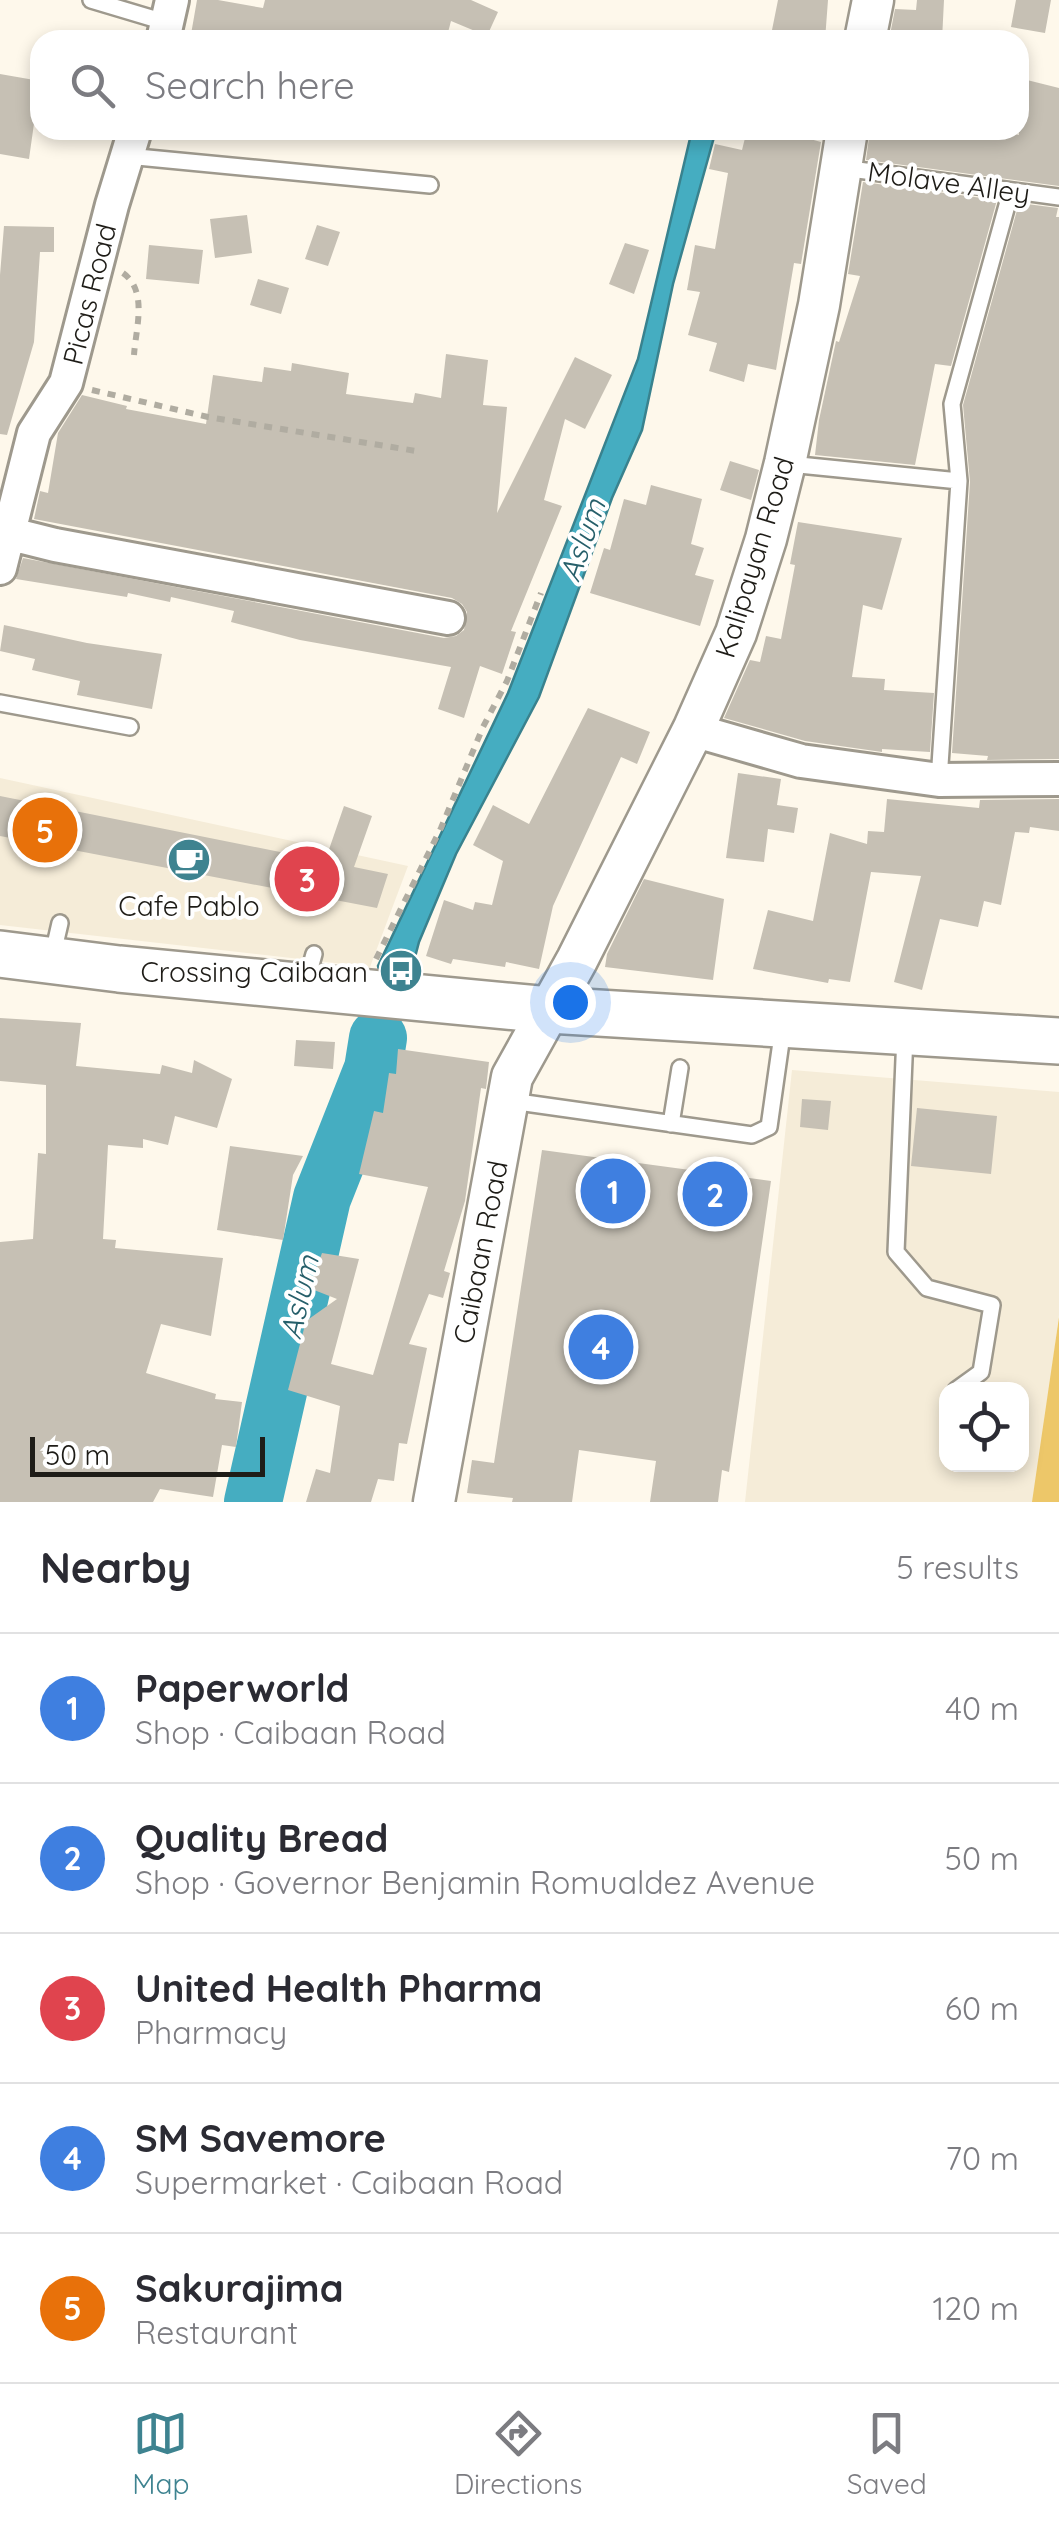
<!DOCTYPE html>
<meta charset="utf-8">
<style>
:root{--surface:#fff;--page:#f2f2f3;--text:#2b2b33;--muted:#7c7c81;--line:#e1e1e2;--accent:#3e8390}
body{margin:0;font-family:Quicksand,sans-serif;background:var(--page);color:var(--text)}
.controls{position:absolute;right:30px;bottom:30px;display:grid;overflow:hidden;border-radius:20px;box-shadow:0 5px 15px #0003}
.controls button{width:90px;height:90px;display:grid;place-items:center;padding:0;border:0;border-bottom:2px solid var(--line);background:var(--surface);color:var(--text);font:50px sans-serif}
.scale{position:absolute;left:30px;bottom:25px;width:235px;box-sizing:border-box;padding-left:10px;border:5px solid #1e1c17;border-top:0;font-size:28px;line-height:35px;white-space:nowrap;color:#1e1c17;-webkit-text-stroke:8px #fff;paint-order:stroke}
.you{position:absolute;left:570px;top:1002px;width:35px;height:35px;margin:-25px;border:8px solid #fff;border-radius:50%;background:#1a73e8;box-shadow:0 0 0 15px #1a73e833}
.badge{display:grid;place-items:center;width:65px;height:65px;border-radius:50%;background:var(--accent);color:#fff;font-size:32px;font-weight:700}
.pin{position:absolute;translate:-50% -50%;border:5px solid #fff;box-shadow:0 2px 10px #0006}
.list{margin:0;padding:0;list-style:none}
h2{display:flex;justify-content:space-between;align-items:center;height:130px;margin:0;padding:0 40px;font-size:42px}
h2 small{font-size:32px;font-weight:400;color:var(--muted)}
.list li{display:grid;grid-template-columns:65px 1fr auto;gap:30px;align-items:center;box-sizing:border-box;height:150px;padding:0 40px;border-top:2px solid var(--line)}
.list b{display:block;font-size:38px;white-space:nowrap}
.list p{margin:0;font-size:32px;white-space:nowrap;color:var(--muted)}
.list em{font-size:32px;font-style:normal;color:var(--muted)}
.icon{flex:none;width:55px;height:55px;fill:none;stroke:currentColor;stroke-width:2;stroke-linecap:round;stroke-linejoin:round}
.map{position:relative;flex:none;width:1059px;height:1502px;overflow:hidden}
.search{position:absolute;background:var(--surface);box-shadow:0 5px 15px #0003;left:30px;right:30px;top:30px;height:110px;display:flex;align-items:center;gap:25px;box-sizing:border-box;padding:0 35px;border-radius:30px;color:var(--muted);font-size:38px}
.sheet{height:880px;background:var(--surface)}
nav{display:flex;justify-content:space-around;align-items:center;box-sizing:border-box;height:140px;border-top:2px solid var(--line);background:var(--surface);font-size:28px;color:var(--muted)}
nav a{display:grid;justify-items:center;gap:5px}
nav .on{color:var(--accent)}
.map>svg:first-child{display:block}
.built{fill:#f5ecd8;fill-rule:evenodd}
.green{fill:#edc769}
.water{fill:#45adc1;stroke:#39828e;stroke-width:2.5}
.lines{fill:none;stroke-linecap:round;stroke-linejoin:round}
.river{stroke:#45adc1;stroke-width:58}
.building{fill:#c6c0b4}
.service-casing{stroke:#9e998d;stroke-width:20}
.minor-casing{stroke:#9e998d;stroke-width:38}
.tertiary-casing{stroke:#9e998d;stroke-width:45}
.secondary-casing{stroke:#9e998d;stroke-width:50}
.path{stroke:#b0aca1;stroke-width:6;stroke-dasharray:8 8;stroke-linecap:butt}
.service{stroke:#fff;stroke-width:15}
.minor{stroke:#fff;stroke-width:32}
.tertiary{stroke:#fff;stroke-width:40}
.secondary{stroke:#fff;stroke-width:45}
.labels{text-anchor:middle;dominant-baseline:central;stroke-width:8;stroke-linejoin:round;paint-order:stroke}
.street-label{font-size:28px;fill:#1e1c17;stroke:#fff}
.poi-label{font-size:28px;fill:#1e1c17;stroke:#fff}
.water-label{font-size:30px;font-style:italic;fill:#265f6a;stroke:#fff}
</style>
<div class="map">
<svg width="1059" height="1502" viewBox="0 0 1059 1502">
<rect width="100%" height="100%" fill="#fef8eb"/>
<path class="built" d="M 0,778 L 408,866 L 370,967 L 0,925 Z
M 792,1070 L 1059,1092 L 1059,1315 L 1035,1502 L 745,1502 ZM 946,1390 L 1022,1390 L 1022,1464 L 946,1464 Z"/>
<path class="green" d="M 1059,1317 L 1059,1502 L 1032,1502 Z"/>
<path class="water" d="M 692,130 L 716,130 L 673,284 L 642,430 L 612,498 L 539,697 L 456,854 L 419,942 L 410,976 L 380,975 L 378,966 L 508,693 L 638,359 Z"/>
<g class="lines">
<path class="river" d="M 253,1502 L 322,1198 L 373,1069 L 378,1038"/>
</g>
<path class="building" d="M 197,0 L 218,0 L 263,8 L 265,0 L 471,0 L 498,12 L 487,36 L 451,21 L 446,40 L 190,40 Z
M 778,0 L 828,0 L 825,40 L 770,40 Z
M 917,0 L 944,0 L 942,40 L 889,40 L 895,9 L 916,10 Z
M 1016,0 L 1051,0 L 1045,33 L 1011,27 Z
M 0,74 L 40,81 L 29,159 L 0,154 Z
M 1019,78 L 1059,88 L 1059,186 L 866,160 L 870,130 L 983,130 L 1019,135 Z
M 747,130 L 787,136 L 788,133 L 821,142 L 801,264 L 794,263 L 776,370 L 748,364 L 744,382 L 709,371 L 717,343 L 688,335 L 700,292 L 687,290 L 695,245 L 715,249 L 728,173 L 709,169 L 715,144 L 742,150 Z
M 863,182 L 997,200 L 951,366 L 935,364 L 915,465 L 815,455 L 819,420 L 836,341 L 839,342 L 860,276 L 848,274 Z
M 1019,203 L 1058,208 L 1056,217 L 1059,217 L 1059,759 L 987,760 L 988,756 L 952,753 L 970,482 L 963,405 Z
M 247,215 L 252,253 L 215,258 L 210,219 Z
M 317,225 L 340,232 L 328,266 L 305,259 Z
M 4,226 L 54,227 L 54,252 L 40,252 L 34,342 L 7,435 L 0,434 L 0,275 Z
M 625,243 L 649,250 L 634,294 L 609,284 Z
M 149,245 L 203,250 L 199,284 L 146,279 Z
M 258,279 L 289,288 L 281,314 L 250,305 Z
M 446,354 L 488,360 L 483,405 L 507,407 L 497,513 L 575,357 L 612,375 L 585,429 L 565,419 L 544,500 L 562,506 L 511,631 L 516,632 L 502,674 L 480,666 L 464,718 L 438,709 L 451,667 L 300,640 L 231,622 L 234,611 L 171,597 L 170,602 L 128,593 L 127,597 L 16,579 L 23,558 L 444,638 L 456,636 L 464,630 L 467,612 L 462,604 L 452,598 L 34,519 L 40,491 L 48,493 L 58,433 L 82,395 L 127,406 L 126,409 L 206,424 L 213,375 L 262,382 L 264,367 L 291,371 L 292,363 L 349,373 L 346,394 L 413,403 L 415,393 L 441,398 Z
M 730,461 L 759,470 L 751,500 L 720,490 Z
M 651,485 L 702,499 L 691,544 L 704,548 L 695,575 L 714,580 L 700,626 L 590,593 L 604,548 L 610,550 L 624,499 L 646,505 Z
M 798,522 L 902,538 L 882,610 L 863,605 L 852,677 L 885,679 L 884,690 L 934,693 L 930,752 L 882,749 L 882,752 L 805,741 L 724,718 L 750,660 L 760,662 L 766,636 L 781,639 L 795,565 L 790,564 Z
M 4,625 L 87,643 L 162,654 L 152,709 L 77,695 L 80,681 L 32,670 L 35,659 L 0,651 Z
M 588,708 L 650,732 L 637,764 L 621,757 L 553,906 L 539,969 L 506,962 L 505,967 L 453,959 L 451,964 L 426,956 L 444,900 L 473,910 L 475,902 L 492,905 L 503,861 L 473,845 L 493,805 L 529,824 Z
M 738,773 L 781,779 L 777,805 L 798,808 L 794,833 L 768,829 L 764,862 L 726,858 Z
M 0,796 L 325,861 L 344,806 L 372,816 L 354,867 L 388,874 L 377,908 L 0,836 Z
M 887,799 L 979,808 L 980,800 L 1059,799 L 1059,831 L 1030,827 L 1029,833 L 1015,832 L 1001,905 L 984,901 L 978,927 L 940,919 L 922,990 L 894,982 L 921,876 L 871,872 L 850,982 L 829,979 L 828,983 L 753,969 L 768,910 L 813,921 L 830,833 L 867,844 L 868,831 L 884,832 Z
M 644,879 L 724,899 L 713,980 L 605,967 L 607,954 Z
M 0,1018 L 81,1023 L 76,1066 L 160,1074 L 162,1065 L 192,1073 L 194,1060 L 232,1079 L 217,1128 L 175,1116 L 168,1145 L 143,1139 L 143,1148 L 108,1145 L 103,1239 L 116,1240 L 115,1248 L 223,1258 L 211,1336 L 161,1324 L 146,1373 L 216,1394 L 215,1399 L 242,1402 L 236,1447 L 222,1445 L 213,1497 L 160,1489 L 153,1502 L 0,1502 L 0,1242 L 33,1239 L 38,1153 L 46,1154 L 46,1085 L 0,1081 Z
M 296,1040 L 335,1042 L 333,1069 L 294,1066 Z
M 398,1049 L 489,1062 L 486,1089 L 481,1088 L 465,1201 L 444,1271 L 450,1273 L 443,1298 L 429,1294 L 409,1344 L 427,1348 L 407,1444 L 399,1443 L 394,1481 L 378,1479 L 371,1502 L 306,1502 L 316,1469 L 330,1473 L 340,1406 L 288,1390 L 306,1321 L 337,1299 L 309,1288 L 322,1253 L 359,1259 L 331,1364 L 373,1375 L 428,1187 L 359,1174 L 374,1111 L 383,1113 L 389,1073 L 396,1074 Z
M 802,1099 L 831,1101 L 828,1130 L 800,1127 Z
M 917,1108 L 997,1116 L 991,1174 L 911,1166 Z
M 230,1146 L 303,1156 L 293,1175 L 283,1240 L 217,1230 Z
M 542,1150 L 771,1181 L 729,1472 L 722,1470 L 718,1502 L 650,1502 L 656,1461 L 579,1450 L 572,1502 L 512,1502 L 513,1498 L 467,1493 L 472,1460 L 494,1463 Z"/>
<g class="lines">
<g class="service-casing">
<path id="service" d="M 91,0 L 168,23
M 127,156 L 430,185
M 843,168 L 1059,197
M 789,464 L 959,481
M 0,703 L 130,727
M 939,780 L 959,481 L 952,404 L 1011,191
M 52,958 L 60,923
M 306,983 L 314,954
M 905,1035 L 896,1252 L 927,1288 L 992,1305 L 981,1372 L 956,1390
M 511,1101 L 752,1135 L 769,1127 L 783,1028
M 671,1124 L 680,1068"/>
</g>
<g class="minor-casing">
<path id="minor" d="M 163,40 L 172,0
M 7,533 L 55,545 L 448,618
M 0,568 L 34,433 L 66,383 L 112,205 L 135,130
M 693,730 L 801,761 L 939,780 L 1059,779"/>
</g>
<g class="tertiary-casing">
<path id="tertiary" d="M 865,40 L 873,0
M 434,1502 L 512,1077 L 577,960 L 693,730 L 736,633 L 766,539 L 785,463 L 819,305 L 847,130"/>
</g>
<g class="secondary-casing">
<path id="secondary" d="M 0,954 L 119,969 L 549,1010 L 1059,1041"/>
</g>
<path class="path" d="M 123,273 C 148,291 136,327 134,355
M 92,390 L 208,417 L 416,451
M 376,959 L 441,828 L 483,727 L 507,681 L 541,593"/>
<use href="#service" class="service"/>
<use href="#minor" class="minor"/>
<use href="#tertiary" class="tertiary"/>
<use href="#secondary" class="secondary"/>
</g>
<defs>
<g id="cafe-disc" transform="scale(2.25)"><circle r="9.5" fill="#3e8390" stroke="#fff"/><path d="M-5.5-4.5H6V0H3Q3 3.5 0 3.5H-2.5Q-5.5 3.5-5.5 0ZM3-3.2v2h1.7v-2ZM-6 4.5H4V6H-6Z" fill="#fff"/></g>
<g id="bus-disc" transform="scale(2.25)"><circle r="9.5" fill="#3e8390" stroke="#fff"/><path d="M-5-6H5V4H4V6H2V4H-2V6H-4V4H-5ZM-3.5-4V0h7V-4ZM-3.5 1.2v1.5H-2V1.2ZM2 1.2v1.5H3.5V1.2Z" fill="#fff"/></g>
</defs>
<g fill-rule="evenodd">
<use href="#cafe-disc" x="189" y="860"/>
<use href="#bus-disc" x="401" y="971"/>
</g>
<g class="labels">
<g class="street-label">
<text transform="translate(949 182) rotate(8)">Molave Alley</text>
<text transform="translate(89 294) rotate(-76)">Picas Road</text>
<text transform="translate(754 557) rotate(-73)">Kalipayan Road</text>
<text transform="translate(480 1252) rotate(-79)">Caibaan Road</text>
</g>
<g class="poi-label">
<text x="189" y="905">Cafe Pablo</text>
<text x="368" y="971" text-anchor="end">Crossing Caibaan</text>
</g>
<g class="water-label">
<text transform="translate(582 540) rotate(-71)">Aslum</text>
<text transform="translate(299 1297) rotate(-77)">Aslum</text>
</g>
</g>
</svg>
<div class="controls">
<button><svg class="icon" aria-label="locate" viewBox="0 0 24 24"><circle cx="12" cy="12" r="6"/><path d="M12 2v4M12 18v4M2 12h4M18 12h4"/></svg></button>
</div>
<div class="scale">50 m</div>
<div class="you"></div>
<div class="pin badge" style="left:613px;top:1191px;background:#3f7fe0">1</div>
<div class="pin badge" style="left:715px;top:1194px;background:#3f7fe0">2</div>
<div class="pin badge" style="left:307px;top:879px;background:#e0444e">3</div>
<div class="pin badge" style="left:601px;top:1347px;background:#3f7fe0">4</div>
<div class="pin badge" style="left:45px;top:830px;background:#e8710a">5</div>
<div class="search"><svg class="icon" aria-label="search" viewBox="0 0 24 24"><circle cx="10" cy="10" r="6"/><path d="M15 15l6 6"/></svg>Search here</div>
</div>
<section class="sheet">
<h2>Nearby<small>5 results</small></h2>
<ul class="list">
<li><span class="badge" style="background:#3f7fe0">1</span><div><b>Paperworld</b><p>Shop · Caibaan Road</p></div><em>40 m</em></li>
<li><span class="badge" style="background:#3f7fe0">2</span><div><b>Quality Bread</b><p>Shop · Governor Benjamin Romualdez Avenue</p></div><em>50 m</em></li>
<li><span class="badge" style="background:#e0444e">3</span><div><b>United Health Pharma</b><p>Pharmacy</p></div><em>60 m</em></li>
<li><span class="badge" style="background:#3f7fe0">4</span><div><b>SM Savemore</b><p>Supermarket · Caibaan Road</p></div><em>70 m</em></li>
<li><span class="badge" style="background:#e8710a">5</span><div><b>Sakurajima</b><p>Restaurant</p></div><em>120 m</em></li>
</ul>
</section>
<nav>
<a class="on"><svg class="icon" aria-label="map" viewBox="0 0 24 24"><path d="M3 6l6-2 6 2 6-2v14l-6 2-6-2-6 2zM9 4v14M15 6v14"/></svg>Map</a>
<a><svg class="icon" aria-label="directions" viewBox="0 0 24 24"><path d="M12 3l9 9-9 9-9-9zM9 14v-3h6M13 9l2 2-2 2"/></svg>Directions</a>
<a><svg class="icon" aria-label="saved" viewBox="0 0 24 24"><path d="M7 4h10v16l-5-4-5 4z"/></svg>Saved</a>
</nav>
